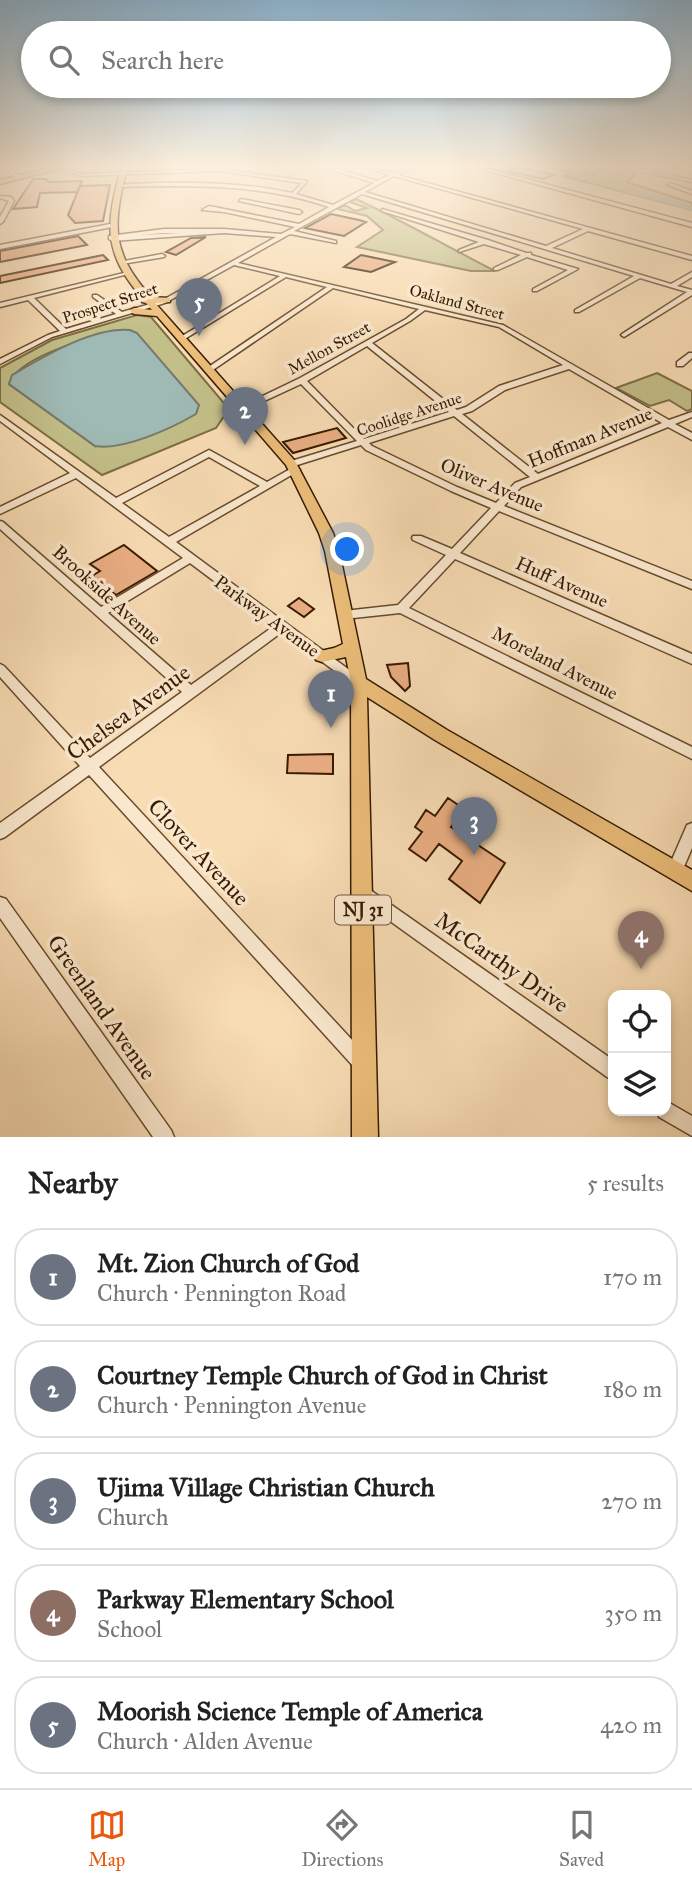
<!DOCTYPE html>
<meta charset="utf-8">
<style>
:root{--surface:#fff;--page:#f2f2f2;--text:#222;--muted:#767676;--line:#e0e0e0;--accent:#ea580c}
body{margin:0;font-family:"IM FELL Great Primer",serif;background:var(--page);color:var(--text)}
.controls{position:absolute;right:21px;bottom:21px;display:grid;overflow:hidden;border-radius:14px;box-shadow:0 4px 10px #0003}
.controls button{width:63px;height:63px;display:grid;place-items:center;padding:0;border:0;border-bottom:2px solid var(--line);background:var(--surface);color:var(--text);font:35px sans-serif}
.you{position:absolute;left:348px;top:550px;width:24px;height:24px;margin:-18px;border:5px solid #fff;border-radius:50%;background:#1a73e8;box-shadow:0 0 0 10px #1a73e833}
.badge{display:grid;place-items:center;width:46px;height:46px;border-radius:50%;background:var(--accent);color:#fff;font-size:23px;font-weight:700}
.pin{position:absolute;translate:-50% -58px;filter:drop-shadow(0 2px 4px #0008)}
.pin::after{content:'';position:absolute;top:37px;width:24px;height:21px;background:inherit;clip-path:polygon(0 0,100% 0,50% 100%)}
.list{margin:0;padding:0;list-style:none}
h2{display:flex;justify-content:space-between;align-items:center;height:91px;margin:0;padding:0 28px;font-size:30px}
h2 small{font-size:23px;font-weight:400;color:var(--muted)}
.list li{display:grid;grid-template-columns:46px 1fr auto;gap:21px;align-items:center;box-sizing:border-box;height:98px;margin:0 14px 14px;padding:0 14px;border:2px solid var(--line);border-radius:28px}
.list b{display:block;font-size:26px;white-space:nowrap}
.list p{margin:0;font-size:23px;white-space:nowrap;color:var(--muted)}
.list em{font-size:23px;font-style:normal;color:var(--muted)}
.icon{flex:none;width:38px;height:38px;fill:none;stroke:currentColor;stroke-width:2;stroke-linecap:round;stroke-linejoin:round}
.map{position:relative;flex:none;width:692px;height:1137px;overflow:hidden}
.search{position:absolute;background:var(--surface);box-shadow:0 4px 10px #0003;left:21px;right:21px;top:21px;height:77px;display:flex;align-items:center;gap:18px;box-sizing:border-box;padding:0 24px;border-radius:38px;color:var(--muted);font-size:26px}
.sheet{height:651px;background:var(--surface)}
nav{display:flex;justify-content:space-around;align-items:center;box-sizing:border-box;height:98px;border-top:2px solid var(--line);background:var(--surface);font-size:19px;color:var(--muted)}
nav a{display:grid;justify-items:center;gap:4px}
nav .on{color:var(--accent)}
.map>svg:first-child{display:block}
.green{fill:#c3bf89;stroke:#7d6d44;stroke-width:2;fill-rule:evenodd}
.water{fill:#9fbab5;stroke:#757a6d;stroke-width:2}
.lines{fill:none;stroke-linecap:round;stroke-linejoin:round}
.canal{stroke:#9fbab5;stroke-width:4.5}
.building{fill:#eaae83;stroke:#371b00;stroke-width:2}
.minor-casing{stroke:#674b2d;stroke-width:3}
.major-casing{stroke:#371b00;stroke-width:3}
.minor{fill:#fae8ce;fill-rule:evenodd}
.major{fill:#ecbe7a;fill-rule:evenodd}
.labels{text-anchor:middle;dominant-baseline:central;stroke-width:7;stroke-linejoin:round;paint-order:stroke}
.far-street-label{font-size:16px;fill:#371b00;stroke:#fae8ce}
.shield{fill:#fae8ce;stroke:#72583e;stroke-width:2}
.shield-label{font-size:18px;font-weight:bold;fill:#371b00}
.street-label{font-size:19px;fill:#371b00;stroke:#fae8ce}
.near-street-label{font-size:23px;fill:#371b00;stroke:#fae8ce}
</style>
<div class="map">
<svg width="692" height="1137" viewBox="0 0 692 1137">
<rect width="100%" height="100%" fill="#f8dcb4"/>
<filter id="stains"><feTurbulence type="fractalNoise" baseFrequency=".00286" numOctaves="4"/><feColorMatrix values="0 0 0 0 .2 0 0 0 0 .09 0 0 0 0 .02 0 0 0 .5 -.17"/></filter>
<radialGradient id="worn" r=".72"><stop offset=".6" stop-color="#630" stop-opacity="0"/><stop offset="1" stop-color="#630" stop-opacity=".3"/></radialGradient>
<path class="green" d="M 556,168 L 594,174 L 599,169 L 637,173 L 627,182 L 692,203 L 692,210 L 563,176 L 570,173 Z
M 356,199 C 399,219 450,248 495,271 L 471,271 L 357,247 L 383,230 L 367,216 L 338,209 L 345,205 L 355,211 L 367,208 L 350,202 Z
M 137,315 L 151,317 L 229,409 L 216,428 L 102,475 L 0,402 L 0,368 L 52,340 ZM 114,331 L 95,446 L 9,384 C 18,357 87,339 114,331 Z
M 657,373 L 692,391 L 692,409 L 687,411 L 669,400 L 650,406 L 616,388 Z"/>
<path class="water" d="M 130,330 L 137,333 L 199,405 L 196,414 C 172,428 123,451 95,446 L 9,384 L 12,375 C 43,357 92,327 130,330 Z"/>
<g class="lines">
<path class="canal" d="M 574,171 L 625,190 L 692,208"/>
</g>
<path class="building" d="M 509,168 L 528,168 L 554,175 L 543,179 L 508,171 Z
M 33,179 L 46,179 L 49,182 L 82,181 L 77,192 L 40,193 L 37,207 L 13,209 Z
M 110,185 L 103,221 L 75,223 L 68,215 L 80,186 Z
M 331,214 L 359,220 L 366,222 L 344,236 L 305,228 Z
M 78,236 L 87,245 L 0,262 L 0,251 Z
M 206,237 L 176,255 L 166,252 L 191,238 Z
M 103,255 L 108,260 L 0,283 L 0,276 Z
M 361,255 L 395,262 L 371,272 L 344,267 Z
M 337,428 L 346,438 L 293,453 L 283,442 Z
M 124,545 L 157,571 L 116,595 L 92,576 L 100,571 L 90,564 Z
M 299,598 L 314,609 L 304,617 L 288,606 Z
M 408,663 L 410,686 L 405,691 L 391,677 L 387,665 Z
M 333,754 L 333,774 L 287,773 L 288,755 Z
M 448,798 L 464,809 L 451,827 L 505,863 L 480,903 L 449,879 L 462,861 L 439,844 L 426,861 L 409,849 L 422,832 L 415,827 L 426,810 L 435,816 Z"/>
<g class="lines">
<g class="minor-casing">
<path id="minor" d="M 1,168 L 7,168 L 22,177 L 18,178 Z
M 59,168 L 66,168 L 80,174 L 220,169 L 307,181 L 296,194 L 333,205 L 374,183 L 326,168 L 334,168 L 377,181 L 389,175 L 367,168 C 376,168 382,172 391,173 C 398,173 406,168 414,168 L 398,175 L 692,256 L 692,260 L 588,231 L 552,248 L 671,284 L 692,272 L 692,277 L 677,286 L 692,290 L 692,295 L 624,337 L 621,335 L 622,334 L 687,292 L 640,278 L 579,312 L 575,312 L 575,310 L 634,276 L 362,194 L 294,231 L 336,241 L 336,243 L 290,234 L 238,263 L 503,325 L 669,420 L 692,412 L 692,417 L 675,424 L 692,433 L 692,440 L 668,427 L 521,487 L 504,506 L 692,581 L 692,589 L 499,511 L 460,553 L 692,654 L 692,664 L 455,559 L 409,608 L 692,747 L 692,759 L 400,613 L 344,619 L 340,618 L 338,615 L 340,612 L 344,611 L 398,605 L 446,555 L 413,540 L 412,538 L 413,536 L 421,536 L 452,549 L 491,508 L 451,491 L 366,450 L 361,445 L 294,466 L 288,466 L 288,462 L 357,441 L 301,384 L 247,409 L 241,409 L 240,407 L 300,378 L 406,319 L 419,309 L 333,288 L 210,372 L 206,370 L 207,368 L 327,287 L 286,277 L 183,340 L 179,340 L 179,338 L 280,276 L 234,265 L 165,303 L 52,337 L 0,364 L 0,359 L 48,335 L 60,331 L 28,300 L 0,307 L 0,303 L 128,272 L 128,274 L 34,298 L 66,329 L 116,314 L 93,297 L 93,295 L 97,295 L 122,312 L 161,301 L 276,237 L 224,233 L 112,241 L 109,239 L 109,236 L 164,229 L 224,229 L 281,234 L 295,227 L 224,212 L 202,210 L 209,206 L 299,224 L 329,207 C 261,184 191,185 119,187 L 117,186 C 128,183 142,184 155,183 C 200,182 247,183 292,193 L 302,183 L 220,171 L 80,176 ZM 394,176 L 583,229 L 546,246 L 365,192 ZM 164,233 L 179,233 L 140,235 ZM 425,310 L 499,327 L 563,365 L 499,386 L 466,407 L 457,410 L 372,343 L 410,321 ZM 367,346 L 449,412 L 364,439 L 307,381 ZM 569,369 L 662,423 L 538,474 L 462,414 L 472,411 L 505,390 ZM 454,416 L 530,477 L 515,483 L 496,503 L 457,487 L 372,446 L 369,443 Z
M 477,168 L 485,168 L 692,223 L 692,227 Z
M 623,168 L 633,168 L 692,180 L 692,182 Z
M 670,183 L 692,191 L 692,194 L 668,185 Z
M 0,196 L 11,197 L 14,201 L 3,222 L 0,224 L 0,217 L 9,201 L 0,198 Z
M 241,199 L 299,210 L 302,212 L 299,214 L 239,201 Z
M 382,209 L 488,240 L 526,253 L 531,253 L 531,255 L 578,269 L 537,291 L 533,291 L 533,289 L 568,270 L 527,257 L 498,270 L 494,270 L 494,268 L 521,255 L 484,244 L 459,252 L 459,250 L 479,242 L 382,211 Z
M 110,224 L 112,227 L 0,249 L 0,245 Z
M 162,254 L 165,256 L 164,257 L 122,264 L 119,262 Z
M 689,353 L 692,353 L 692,358 L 683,366 L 677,366 L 677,362 Z
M 0,415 L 116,498 L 209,450 L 267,482 L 292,468 L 295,467 L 300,470 L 176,542 L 363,680 L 365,683 L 363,686 L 359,688 L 355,686 L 282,632 L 99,767 L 366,1055 L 369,1061 L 366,1067 L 360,1070 L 354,1067 L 89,775 L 5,837 L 0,839 L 0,823 L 80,766 L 0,677 L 0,664 L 4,666 L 90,758 L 182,692 L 0,529 L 0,521 L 3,522 L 101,607 L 183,558 L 76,478 L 0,514 L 0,507 L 70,473 L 0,421 ZM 209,457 L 260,486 L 169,537 L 122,503 ZM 190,563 L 274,626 L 191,685 L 108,613 Z
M 692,823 L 692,848 L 680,876 L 675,878 L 670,876 L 667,871 L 687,825 Z
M 363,885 L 613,1060 L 613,1080 L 607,1077 L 358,898 L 355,893 L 358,888 Z
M 0,897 L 6,899 L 171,1130 L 174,1137 L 153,1137 L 0,918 Z
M 666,1101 L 692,1116 L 692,1136 L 659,1117 L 657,1111 L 666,1111 Z"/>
</g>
<g class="major-casing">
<path id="major" d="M 50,168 L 62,168 L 0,184 L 0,180 Z
M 121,168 L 127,168 C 113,225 110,251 151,297 L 170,298 L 170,302 L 155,303 L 295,461 L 333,533 L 339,551 L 366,679 L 447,730 L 692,870 L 692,891 L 435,740 L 367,697 L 378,1137 L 352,1137 L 351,683 L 346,657 L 322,662 L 316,660 L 314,656 L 316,652 L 334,648 L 343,644 L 325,551 L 319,533 L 286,465 L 157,316 L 134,314 L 130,311 L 134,308 L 152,310 L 146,303 L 142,302 L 142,298 C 102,251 106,224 121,168 Z"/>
</g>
<use href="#minor" class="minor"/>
<use href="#major" class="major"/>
</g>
<linearGradient id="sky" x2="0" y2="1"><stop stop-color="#8bb6d4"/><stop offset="0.51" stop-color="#fcefdd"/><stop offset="1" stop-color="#fcefdd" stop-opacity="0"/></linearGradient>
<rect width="692" height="327" fill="url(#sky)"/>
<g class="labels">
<g class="far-street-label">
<text transform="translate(457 302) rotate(15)">Oakland Street</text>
<text transform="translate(110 303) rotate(-18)">Prospect Street</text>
<text transform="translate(329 348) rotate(-29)">Mellon Street</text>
<text transform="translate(409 414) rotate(-18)">Coolidge Avenue</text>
</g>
<rect class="shield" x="335" y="895.5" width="56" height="29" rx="5"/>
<g class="shield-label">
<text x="363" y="910">NJ 31</text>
</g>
<g class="street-label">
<text transform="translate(590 437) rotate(-22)">Hoffman Avenue</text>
<text transform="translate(492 485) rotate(23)">Oliver Avenue</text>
<text transform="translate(562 582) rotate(24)">Huff Avenue</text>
<text transform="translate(107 595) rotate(42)">Brookside Avenue</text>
<text transform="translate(267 616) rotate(36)">Parkway Avenue</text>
<text transform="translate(555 663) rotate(27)">Moreland Avenue</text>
</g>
<g class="near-street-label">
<text transform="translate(128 712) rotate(-36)">Chelsea Avenue</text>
<text transform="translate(199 852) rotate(47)">Clover Avenue</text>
<text transform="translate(502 962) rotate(35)">McCarthy Drive</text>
<text transform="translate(102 1007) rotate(55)">Greenland Avenue</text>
</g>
</g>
<rect width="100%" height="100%" filter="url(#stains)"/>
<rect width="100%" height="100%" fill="url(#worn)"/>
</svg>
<div class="controls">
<button><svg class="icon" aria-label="locate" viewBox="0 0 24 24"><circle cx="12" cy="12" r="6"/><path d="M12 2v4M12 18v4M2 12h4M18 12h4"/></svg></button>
<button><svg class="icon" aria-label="layers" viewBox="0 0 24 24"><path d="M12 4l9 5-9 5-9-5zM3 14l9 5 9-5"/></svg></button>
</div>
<div class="you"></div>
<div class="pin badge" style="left:331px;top:728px;background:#6b7280">1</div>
<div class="pin badge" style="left:245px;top:445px;background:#6b7280">2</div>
<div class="pin badge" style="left:474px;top:855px;background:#6b7280">3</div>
<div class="pin badge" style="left:641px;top:969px;background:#8d6e63">4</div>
<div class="pin badge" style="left:199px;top:336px;background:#6b7280">5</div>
<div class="search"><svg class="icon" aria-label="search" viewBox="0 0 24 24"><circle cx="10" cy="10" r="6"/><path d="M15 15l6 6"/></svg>Search here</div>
</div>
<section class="sheet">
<h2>Nearby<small>5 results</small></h2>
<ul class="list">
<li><span class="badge" style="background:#6b7280">1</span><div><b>Mt. Zion Church of God</b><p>Church · Pennington Road</p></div><em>170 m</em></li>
<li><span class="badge" style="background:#6b7280">2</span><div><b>Courtney Temple Church of God in Christ</b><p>Church · Pennington Avenue</p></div><em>180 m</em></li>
<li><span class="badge" style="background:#6b7280">3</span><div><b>Ujima Village Christian Church</b><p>Church</p></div><em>270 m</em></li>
<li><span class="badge" style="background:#8d6e63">4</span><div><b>Parkway Elementary School</b><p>School</p></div><em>350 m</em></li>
<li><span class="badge" style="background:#6b7280">5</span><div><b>Moorish Science Temple of America</b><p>Church · Alden Avenue</p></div><em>420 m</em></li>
</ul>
</section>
<nav>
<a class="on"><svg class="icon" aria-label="map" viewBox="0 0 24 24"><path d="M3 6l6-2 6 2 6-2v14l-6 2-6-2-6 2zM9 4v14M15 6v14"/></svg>Map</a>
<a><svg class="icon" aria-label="directions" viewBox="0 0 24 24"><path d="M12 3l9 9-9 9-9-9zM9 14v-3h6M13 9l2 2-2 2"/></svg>Directions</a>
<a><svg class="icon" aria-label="saved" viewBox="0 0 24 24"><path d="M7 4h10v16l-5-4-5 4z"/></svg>Saved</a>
</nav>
